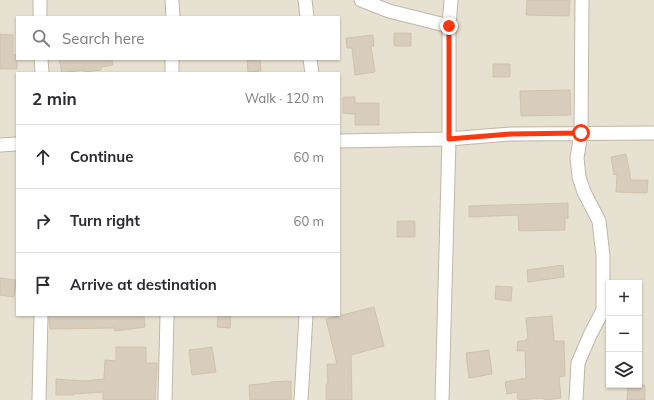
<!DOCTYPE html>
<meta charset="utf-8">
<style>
:root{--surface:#fff;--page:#f7f7f7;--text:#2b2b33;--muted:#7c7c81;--line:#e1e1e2}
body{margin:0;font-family:Mulish,sans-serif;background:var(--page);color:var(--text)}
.controls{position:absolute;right:12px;bottom:12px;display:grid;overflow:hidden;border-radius:0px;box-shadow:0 1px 3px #0004}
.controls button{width:36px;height:36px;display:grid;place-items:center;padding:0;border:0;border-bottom:1px solid var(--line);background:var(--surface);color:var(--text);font:20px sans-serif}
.stop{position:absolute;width:12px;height:12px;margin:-9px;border:3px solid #ff370f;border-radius:50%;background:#fff}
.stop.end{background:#ff370f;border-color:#fff;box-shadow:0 1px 4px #0008}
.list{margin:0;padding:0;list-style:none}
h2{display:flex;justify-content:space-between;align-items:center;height:52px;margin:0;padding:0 16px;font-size:17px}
h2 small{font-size:13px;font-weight:400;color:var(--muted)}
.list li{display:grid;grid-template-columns:26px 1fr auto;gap:12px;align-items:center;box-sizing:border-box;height:64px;padding:0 16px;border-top:1px solid var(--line)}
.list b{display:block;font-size:15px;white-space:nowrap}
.list em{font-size:13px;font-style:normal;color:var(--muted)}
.icon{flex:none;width:22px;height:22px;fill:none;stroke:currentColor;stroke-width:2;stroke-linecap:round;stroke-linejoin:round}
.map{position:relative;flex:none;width:654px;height:400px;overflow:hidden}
.search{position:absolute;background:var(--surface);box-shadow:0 1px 3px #0004;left:16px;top:16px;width:324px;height:44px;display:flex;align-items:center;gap:10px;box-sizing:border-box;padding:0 14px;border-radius:0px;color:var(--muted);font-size:15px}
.panel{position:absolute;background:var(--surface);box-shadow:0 1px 3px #0004;left:16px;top:72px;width:324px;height:244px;border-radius:0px}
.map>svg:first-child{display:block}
.residential{fill:#e7e1d2;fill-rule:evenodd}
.building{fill:#d8cdbc;stroke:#d0c3ac}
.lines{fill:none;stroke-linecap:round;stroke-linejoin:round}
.street-casing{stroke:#bfb7a6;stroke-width:15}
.street{stroke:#fff;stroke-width:13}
.route{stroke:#ff370f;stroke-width:5}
</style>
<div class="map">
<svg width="654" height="400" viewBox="0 0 654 400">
<rect width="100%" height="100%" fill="#f3efe4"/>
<path class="residential" d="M 0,0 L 654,0 L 654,400 L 0,400 ZM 17,17 L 339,17 L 339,59 L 17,59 ZM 17,73 L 339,73 L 339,315 L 17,315 ZM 609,283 L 639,283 L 639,385 L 609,385 Z"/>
<path class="building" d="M 527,0 L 570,0 L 569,16 L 526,15 Z
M 394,33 L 411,33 L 411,46 L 394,46 Z
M 0,34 L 13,35 L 13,55 L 17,54 L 17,69 L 0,69 Z
M 373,35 L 374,46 L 371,46 L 375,72 L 355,75 L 352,48 L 347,48 L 346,38 Z
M 59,59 L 112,59 L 113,65 L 101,67 L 101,70 L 84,72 L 84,70 L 62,73 Z
M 247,59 L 260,59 L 261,71 L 248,72 Z
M 493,64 L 510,64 L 510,77 L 493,77 Z
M 570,90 L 571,115 L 521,116 L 520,91 Z
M 343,97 L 355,97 L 355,103 L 379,103 L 379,125 L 355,125 L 355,114 L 343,113 Z
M 626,154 L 631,180 L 648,180 L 647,193 L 616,192 L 617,174 L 614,175 L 611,157 Z
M 568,203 L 568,218 L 565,218 L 565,230 L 519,231 L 518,215 L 469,217 L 469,206 Z
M 397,221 L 415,221 L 415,237 L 397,237 Z
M 563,265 L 564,277 L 528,282 L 527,270 Z
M 0,278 L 16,280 L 14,297 L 0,295 Z
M 496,286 L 512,287 L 511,301 L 495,299 Z
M 374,307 L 384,346 L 351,355 L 352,400 L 326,400 L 326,384 L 328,384 L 327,364 L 337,364 L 326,319 Z
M 49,315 L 144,315 L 145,327 L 115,331 L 115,328 L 50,329 Z
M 218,315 L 231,315 L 230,328 L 217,327 Z
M 552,316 L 554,341 L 564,341 L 565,376 L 559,377 L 561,398 L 544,400 L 544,398 L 518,400 L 517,392 L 507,394 L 505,382 L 526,378 L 525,351 L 517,351 L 518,341 L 526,341 L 526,339 L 528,340 L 526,318 Z
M 116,347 L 146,347 L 146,363 L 157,363 L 155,400 L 103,400 L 103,392 L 73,394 L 73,395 L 56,395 L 56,379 L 84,381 L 104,379 L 105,360 L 116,361 Z
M 212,347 L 216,372 L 192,375 L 189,350 Z
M 489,350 L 492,374 L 469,378 L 466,353 Z
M 291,381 L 291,400 L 250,400 L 249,385 L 270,383 L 270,382 Z
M 628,385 L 645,385 L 645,400 L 627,400 Z"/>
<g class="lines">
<g class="street-casing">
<path id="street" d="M 40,0 L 40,17
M 172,0 L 173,17
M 305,0 L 307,17
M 361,0 L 389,11 L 449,26 L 449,139 L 442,400
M 449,26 L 451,0
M 41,59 L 42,73
M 310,59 L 312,73
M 172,73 L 172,59
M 339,141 L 449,139 L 511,134 L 654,133
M 0,145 L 17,144
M 39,400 L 41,315
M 165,400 L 167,315
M 301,400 L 306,315
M 576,400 L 578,363 L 590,335 L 603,310 L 603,256 L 599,221 L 584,192 L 579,177 L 577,158 L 581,133 L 582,0"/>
</g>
<use href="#street" class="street"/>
</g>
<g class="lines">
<path class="route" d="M 449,26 L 449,139 L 511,134 L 581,133"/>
</g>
</svg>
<div class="controls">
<button>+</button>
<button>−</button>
<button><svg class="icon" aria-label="layers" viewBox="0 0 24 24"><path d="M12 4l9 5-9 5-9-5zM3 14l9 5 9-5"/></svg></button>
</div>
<div class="stop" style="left:581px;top:133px"></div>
<div class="stop end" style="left:449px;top:26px"></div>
<div class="search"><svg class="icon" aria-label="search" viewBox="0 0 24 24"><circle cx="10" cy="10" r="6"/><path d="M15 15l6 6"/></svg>Search here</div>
<section class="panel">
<h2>2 min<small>Walk · 120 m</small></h2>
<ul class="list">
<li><svg class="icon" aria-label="ahead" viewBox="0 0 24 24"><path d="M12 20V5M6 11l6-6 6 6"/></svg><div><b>Continue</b></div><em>60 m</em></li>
<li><svg class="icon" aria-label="right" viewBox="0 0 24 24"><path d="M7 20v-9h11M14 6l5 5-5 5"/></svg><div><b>Turn right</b></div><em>60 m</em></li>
<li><svg class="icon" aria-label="arrive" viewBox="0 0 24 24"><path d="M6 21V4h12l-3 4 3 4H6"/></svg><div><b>Arrive at destination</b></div></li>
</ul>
</section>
</div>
